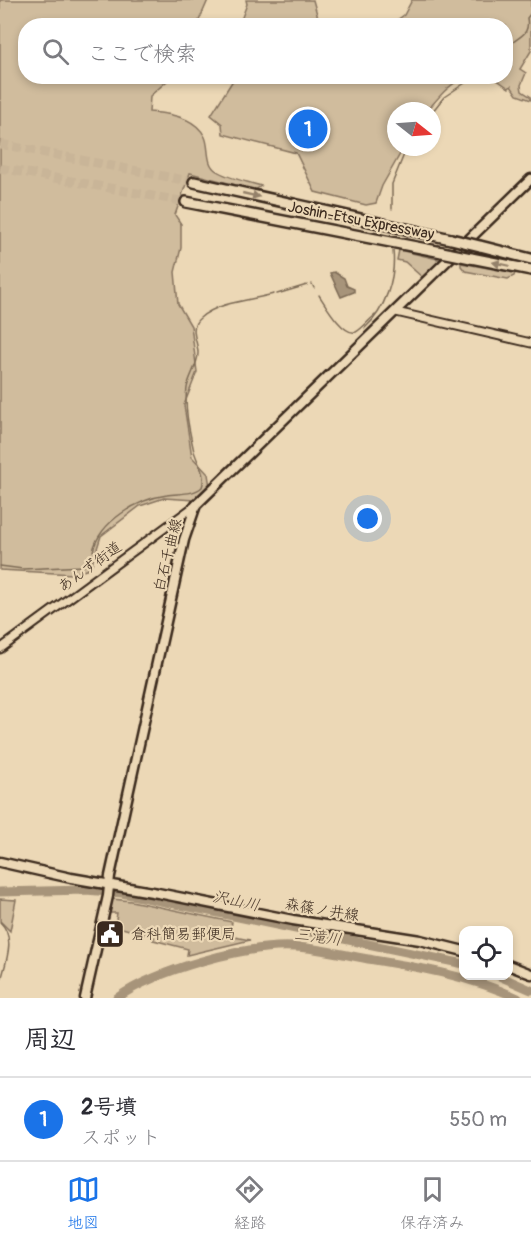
<!DOCTYPE html>
<html lang="ja">
<meta charset="utf-8">
<style>
:root{--surface:#fff;--page:#f7f7f7;--text:#2b2b33;--muted:#7c7c81;--line:#e1e1e2;--accent:#1a73e8}
body{margin:0;font-family:Pangolin,"Klee One",sans-serif;background:var(--page);color:var(--text)}
.controls{position:absolute;right:18px;bottom:18px;display:grid;overflow:hidden;border-radius:12px;box-shadow:0 3px 9px #0003}
.controls button{width:54px;height:54px;display:grid;place-items:center;padding:0;border:0;border-bottom:2px solid var(--line);background:var(--surface);color:var(--text);font:30px sans-serif}
.compass{position:absolute;left:387px;top:102px;width:54px;height:54px;border-radius:50%;background:var(--surface);box-shadow:0 3px 9px #0003;rotate:107deg}
.you{position:absolute;left:368px;top:519px;width:21px;height:21px;margin:-15px;border:4px solid #fff;border-radius:50%;background:#1a73e8;box-shadow:0 0 0 9px #1a73e833}
.badge{display:grid;place-items:center;width:39px;height:39px;border-radius:50%;background:var(--accent);color:#fff;font-size:20px;font-weight:700}
.pin{position:absolute;translate:-50% -50%;border:3px solid #fff;box-shadow:0 2px 6px #0006}
.list{margin:0;padding:0;list-style:none}
h2{display:flex;justify-content:space-between;align-items:center;height:78px;margin:0;padding:0 24px;font-size:26px}
h2 small{font-size:20px;font-weight:400;color:var(--muted)}
.list li{display:grid;grid-template-columns:39px 1fr auto;gap:18px;align-items:center;box-sizing:border-box;height:84px;padding:0 24px;border-top:2px solid var(--line)}
.list b{display:block;font-size:22px;white-space:nowrap}
.list p{margin:0;font-size:20px;white-space:nowrap;color:var(--muted)}
.list em{font-size:20px;font-style:normal;color:var(--muted)}
.icon{flex:none;width:33px;height:33px;fill:none;stroke:currentColor;stroke-width:2;stroke-linecap:round;stroke-linejoin:round}
.map{position:relative;flex:none;width:531px;height:998px;overflow:hidden}
.search{position:absolute;background:var(--surface);box-shadow:0 3px 9px #0003;left:18px;right:18px;top:18px;height:66px;display:flex;align-items:center;gap:15px;box-sizing:border-box;padding:0 21px;border-radius:24px;color:var(--muted);font-size:22px}
.sheet{height:162px;background:var(--surface)}
nav{display:flex;justify-content:space-around;align-items:center;box-sizing:border-box;height:84px;border-top:2px solid var(--line);background:var(--surface);font-size:16px;color:var(--muted)}
nav a{display:grid;justify-items:center;gap:3px}
nav .on{color:var(--accent)}
.map>svg:first-child{display:block}
.green{fill:#d0bc9d;stroke:#86735e;stroke-width:1.5}
.water{fill:#a7947a;stroke:#7c6a55;stroke-width:1.5}
.lines{fill:none;stroke-linecap:round;stroke-linejoin:round}
.stream{stroke:#7c6a55;stroke-width:1.5}
.river{stroke:#a7947a;stroke-width:9}
.highway-tunnel{stroke:#c9b598;stroke-width:9;stroke-dasharray:9 4.5;stroke-linecap:butt}
.minor-casing{stroke:#3b2a1e;stroke-width:11}
.major-casing{stroke:#3b2a1e;stroke-width:13}
.highway-casing{stroke:#3b2a1e;stroke-width:14}
.minor{stroke:#ecd8b6;stroke-width:7}
.major{stroke:#ecd8b6;stroke-width:8}
.highway{stroke:#ecd8b6;stroke-width:9}
.highway-bridge-casing{stroke:#3b2a1e;stroke-width:14;stroke-linecap:butt}
.highway-bridge{stroke:#ecd8b6;stroke-width:9}
.oneway{fill:#94816a}
.labels{text-anchor:middle;dominant-baseline:central;stroke-width:4.5;stroke-linejoin:round;paint-order:stroke}
.street-label{font-size:15px;fill:#3b2a1e;stroke:#ecd8b6}
.poi-label{font-size:15px;fill:#3b2a1e;stroke:#ecd8b6;text-anchor:start}
.water-label{font-size:16px;font-style:italic;fill:#564435;stroke:#ecd8b6}
</style>
<div class="map">
<svg width="531" height="998" viewBox="0 0 531 998">
<rect width="100%" height="100%" fill="#ecd8b6"/>
<filter id="ink" filterUnits="userSpaceOnUse"><feTurbulence type="fractalNoise" baseFrequency=".0167" numOctaves="2"/><feDisplacementMap in="SourceGraphic" scale="12" xChannelSelector="R" yChannelSelector="G"/><feConvolveMatrix kernelMatrix="1 2 1 2 8 2 1 2 1" color-interpolation-filters="sRGB"/></filter>
<g filter="url(#ink)">
<path class="green" d="M 0,0 L 208,0 L 198,23 L 194,25 L 26,26 L 26,76 L 169,77 L 168,80 L 150,96 L 149,112 C 168,113 196,117 205,137 C 210,148 205,164 217,171 C 227,178 249,182 261,186 L 255,190 L 190,173 L 175,215 L 181,224 L 181,248 L 175,272 L 178,304 L 191,326 L 197,372 L 184,405 L 192,457 L 208,474 L 210,487 L 195,500 L 164,498 L 140,506 L 101,536 L 92,564 L 89,569 L 73,574 L 0,570 Z
M 246,0 L 313,0 L 320,25 L 246,25 L 241,20 L 247,4 Z
M 412,0 L 531,0 L 531,51 L 520,69 L 526,73 L 521,85 L 522,91 L 531,97 L 531,100 L 517,95 L 511,86 L 509,88 L 493,77 L 506,76 L 506,26 L 390,25 L 404,15 Z
M 235,77 L 235,76 L 470,77 C 452,79 438,98 427,111 L 396,111 L 396,147 L 404,147 L 382,186 L 376,203 L 366,205 L 315,192 L 296,153 L 223,134 L 222,124 L 211,115 Z
M 399,250 L 442,260 L 423,278 L 405,262 L 397,260 Z
M 461,263 L 515,273 L 514,276 L 508,279 L 465,271 L 461,266 Z
M 0,899 L 16,900 L 10,931 L 0,921 Z
M 112,899 L 131,901 L 232,922 L 229,936 L 250,940 L 187,955 L 188,949 L 153,940 L 154,937 L 115,926 L 117,913 L 109,913 Z"/>
<path class="water" d="M 334,272 L 344,278 L 347,286 L 354,289 L 354,292 L 341,297 L 330,273 Z"/>
<g class="lines">
<path class="stream" d="M 506,52 C 508,49 509,45 512,43 C 521,35 530,34 527,18 L 531,13
M 432,112 L 444,97 L 465,83
M 392,209 L 392,184 L 407,147
M 312,284 L 314,288
M 277,294 L 307,285
M 319,295 C 325,304 343,336 356,332 C 362,329 369,320 375,315
M 365,328 C 385,310 396,278 393,251
M 93,551 C 100,521 138,499 167,495 C 178,493 194,495 202,487 C 207,473 195,460 193,447 C 189,429 184,406 187,388 C 189,376 198,365 198,353 C 198,341 188,328 200,318 C 218,302 251,300 274,294
M 0,566 L 23,569 L 84,566 L 90,562 L 92,555
M 0,922 C 17,938 5,964 0,984"/>
<path class="river" d="M 0,892 L 86,890 L 122,893 L 464,964
M 499,976 L 531,990
M 117,998 C 156,970 247,944 295,947 C 320,948 344,955 368,959 C 422,968 467,975 518,998"/>
<path class="highway-tunnel" d="M 0,144 L 194,182
M 0,168 L 186,202"/>
<g class="minor-casing">
<path id="minor" d="M 396,312 L 531,343
M 0,649 L 196,505"/>
</g>
<g class="major-casing">
<path id="major" d="M 0,862 L 71,878 L 158,893 L 293,920 L 420,940 L 464,951
M 508,965 L 531,974
M 85,998 L 108,896 L 110,876 L 184,540 L 196,505 L 531,179"/>
</g>
<g class="highway-casing">
<path id="highway" d="M 194,182 L 451,239
M 186,202 L 442,252
M 480,246 L 531,259
M 471,258 L 531,270"/>
</g>
<use href="#minor" class="minor"/>
<use href="#major" class="major"/>
<use href="#highway" class="highway"/>
<g class="highway-bridge-casing">
<path id="highway-bridge" d="M 451,239 L 480,246
M 442,252 L 471,258"/>
</g>
<use href="#highway-bridge" class="highway-bridge"/>
</g>
<defs><path id="oneway-solid" d="M-6-.8H1V-3.2L6.5 0L1 3.2V.8H-6Z" transform="scale(1.5)"/></defs>
<g class="oneway">
<use href="#oneway-solid" transform="translate(251 195) rotate(13)"/>
<use href="#oneway-solid" transform="translate(501 264) rotate(-168)"/>
</g>
</g>
<defs>
<g id="civic-square" transform="scale(1.5)"><rect x="-9" y="-9" width="18" height="18" rx="4" fill="#3b2a1e" stroke="#ecd8b6"/><path d="M-.6-6.5H3V-4.5H.6V-3L4-1V1h2V6H-6V1h2V-1L-.6-3ZM-1.2 2.5V6h2.4V2.5Z" fill="#fff"/></g>
</defs>
<g fill-rule="evenodd">
<use href="#civic-square" x="110" y="934"/>
</g>
<g class="labels">
<g class="street-label">
<text transform="translate(361 221) rotate(11)">Joshin-Etsu Expressway</text>
<text transform="translate(168 555) rotate(-76)">白石千曲線</text>
<text transform="translate(90 567) rotate(-36)">あんず街道</text>
<text transform="translate(322 910) rotate(9)">森篠ノ井線</text>
</g>
<g class="poi-label">
<text x="131" y="934">倉科簡易郵便局</text>
</g>
<g class="water-label">
<text transform="translate(236 901) rotate(12)">沢山川</text>
<text transform="translate(318 937) rotate(7)">三滝川</text>
</g>
</g>
</svg>
<div class="controls">
<button><svg class="icon" aria-label="locate" viewBox="0 0 24 24"><circle cx="12" cy="12" r="6"/><path d="M12 2v4M12 18v4M2 12h4M18 12h4"/></svg></button>
</div>
<svg class="compass" viewBox="-18 -18 36 36"><path d="M0-13l5 13h-10z" fill="#e53935"/><path d="M0 13l5-13h-10z" fill="#7c7c81"/></svg>
<div class="you"></div>
<div class="pin badge" style="left:308px;top:129px">1</div>
<div class="search"><svg class="icon" aria-label="search" viewBox="0 0 24 24"><circle cx="10" cy="10" r="6"/><path d="M15 15l6 6"/></svg>ここで検索</div>
</div>
<section class="sheet">
<h2>周辺<small></small></h2>
<ul class="list">
<li><span class="badge">1</span><div><b>2号墳</b><p>スポット</p></div><em>550 m</em></li>
</ul>
</section>
<nav>
<a class="on"><svg class="icon" aria-label="map" viewBox="0 0 24 24"><path d="M3 6l6-2 6 2 6-2v14l-6 2-6-2-6 2zM9 4v14M15 6v14"/></svg>地図</a>
<a><svg class="icon" aria-label="directions" viewBox="0 0 24 24"><path d="M12 3l9 9-9 9-9-9zM9 14v-3h6M13 9l2 2-2 2"/></svg>経路</a>
<a><svg class="icon" aria-label="saved" viewBox="0 0 24 24"><path d="M7 4h10v16l-5-4-5 4z"/></svg>保存済み</a>
</nav>
